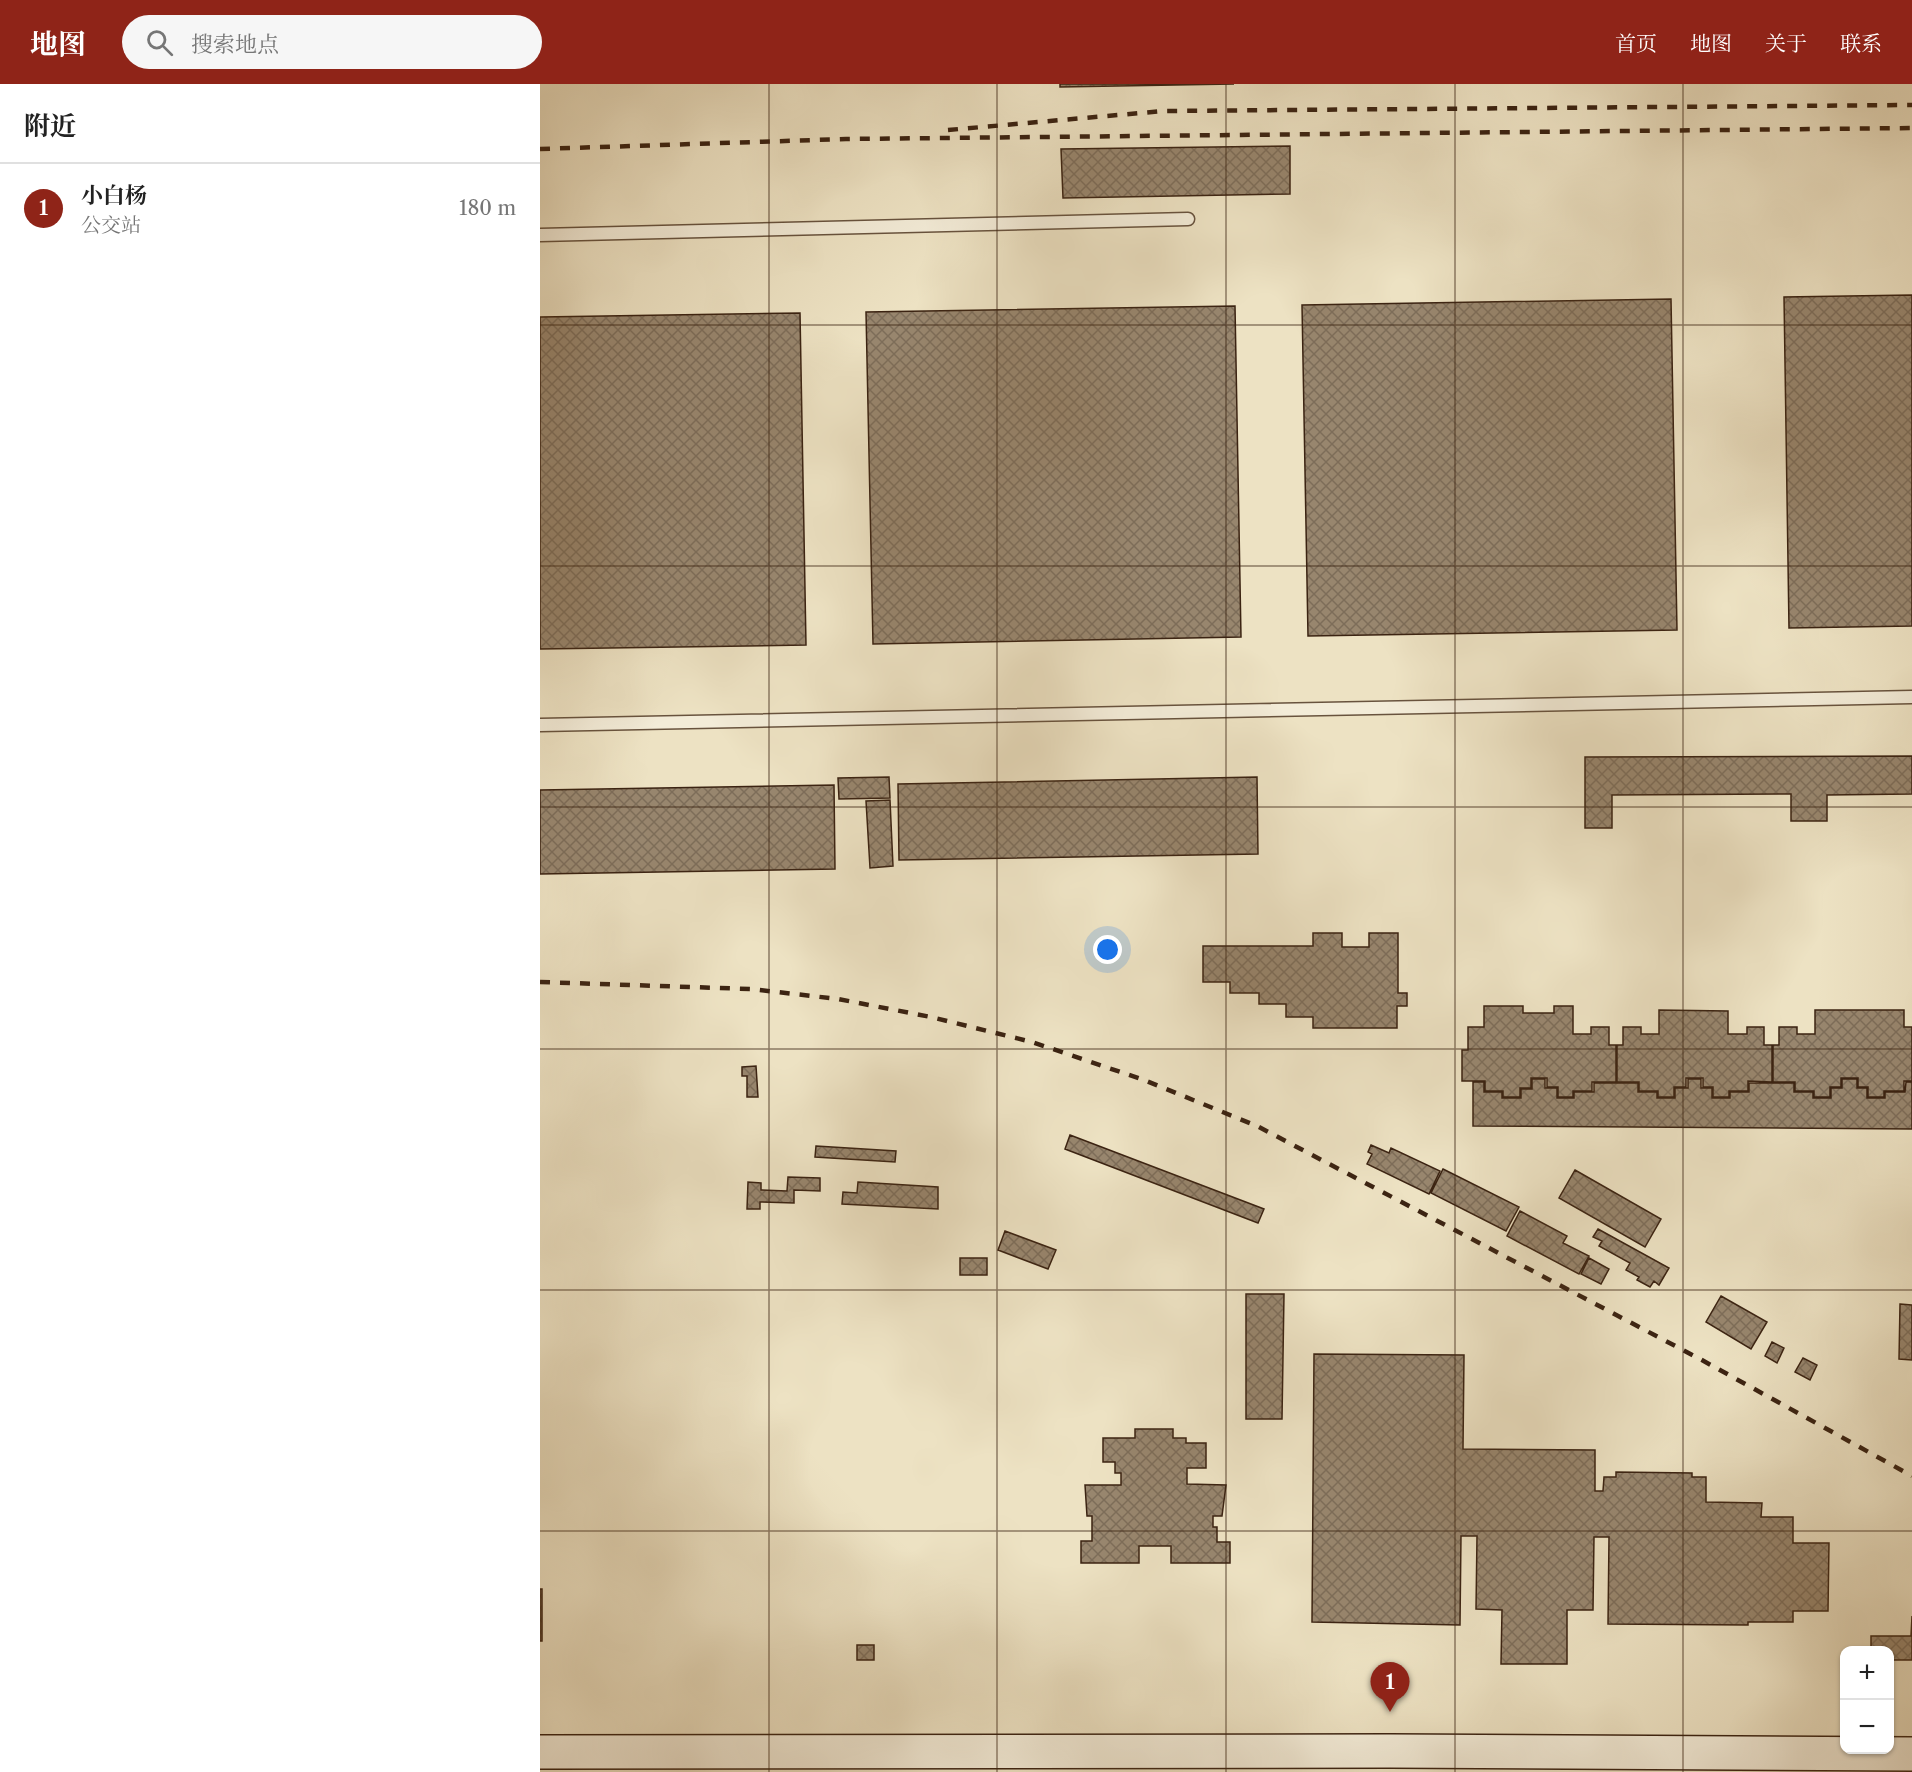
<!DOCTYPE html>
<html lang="zh">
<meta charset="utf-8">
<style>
:root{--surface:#fff;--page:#f6f6f6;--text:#222;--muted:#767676;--line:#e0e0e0;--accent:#8f2418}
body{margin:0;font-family:"Libre Caslon Text","Noto Serif SC",serif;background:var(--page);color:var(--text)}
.controls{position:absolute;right:18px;bottom:18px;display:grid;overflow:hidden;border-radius:12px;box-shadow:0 2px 4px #0004}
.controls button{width:54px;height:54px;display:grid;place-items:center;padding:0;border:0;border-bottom:2px solid var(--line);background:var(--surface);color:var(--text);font:30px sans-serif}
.you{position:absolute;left:568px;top:866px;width:21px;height:21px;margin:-15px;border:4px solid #fff;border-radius:50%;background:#1a73e8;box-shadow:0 0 0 9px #1a73e833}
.badge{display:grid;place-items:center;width:39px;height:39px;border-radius:50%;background:var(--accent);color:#fff;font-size:20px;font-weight:700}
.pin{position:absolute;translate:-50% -50px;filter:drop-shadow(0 2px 3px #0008)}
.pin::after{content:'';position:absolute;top:32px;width:21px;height:18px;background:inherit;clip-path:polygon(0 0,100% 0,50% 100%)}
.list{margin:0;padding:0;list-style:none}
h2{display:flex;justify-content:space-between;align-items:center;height:78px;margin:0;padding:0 24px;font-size:26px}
h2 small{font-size:20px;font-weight:400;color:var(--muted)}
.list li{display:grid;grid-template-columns:39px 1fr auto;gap:18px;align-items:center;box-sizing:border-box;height:90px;padding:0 24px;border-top:2px solid var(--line)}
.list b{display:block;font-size:22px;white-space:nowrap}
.list p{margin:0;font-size:20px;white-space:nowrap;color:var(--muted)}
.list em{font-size:20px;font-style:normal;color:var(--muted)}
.icon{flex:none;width:33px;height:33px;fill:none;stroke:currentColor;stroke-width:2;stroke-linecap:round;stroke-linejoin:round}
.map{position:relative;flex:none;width:1372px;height:1688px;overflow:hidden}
header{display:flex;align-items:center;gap:36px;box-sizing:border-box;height:84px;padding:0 30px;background:var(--accent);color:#fff}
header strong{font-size:28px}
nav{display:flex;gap:33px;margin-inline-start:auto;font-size:21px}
.search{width:420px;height:54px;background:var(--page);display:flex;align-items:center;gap:15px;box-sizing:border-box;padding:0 21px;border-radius:33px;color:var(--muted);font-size:22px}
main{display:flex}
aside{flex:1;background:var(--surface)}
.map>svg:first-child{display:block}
.building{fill:url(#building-cross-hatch);stroke:#3b2312;stroke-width:1.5}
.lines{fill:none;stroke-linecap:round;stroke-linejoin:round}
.lane-casing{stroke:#68533e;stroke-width:15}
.secondary-casing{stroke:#3b2312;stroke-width:36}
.lane{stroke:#f3ecd8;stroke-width:12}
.secondary{stroke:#f3ecd8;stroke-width:33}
.rail{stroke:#3b2312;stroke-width:4.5;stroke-dasharray:10 10;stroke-linecap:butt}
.grid{fill:none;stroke:#3b2312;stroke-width:1.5;stroke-opacity:0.55}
</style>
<header>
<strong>地图</strong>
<div class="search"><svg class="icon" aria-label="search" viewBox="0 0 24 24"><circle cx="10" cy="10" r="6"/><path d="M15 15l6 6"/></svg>搜索地点</div>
<nav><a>首页</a><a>地图</a><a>关于</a><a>联系</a></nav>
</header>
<main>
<aside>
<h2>附近<small></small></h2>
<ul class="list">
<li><span class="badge">1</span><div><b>小白杨</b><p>公交站</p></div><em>180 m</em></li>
</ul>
</aside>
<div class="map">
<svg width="1372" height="1688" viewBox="0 0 1372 1688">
<defs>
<pattern id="building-cross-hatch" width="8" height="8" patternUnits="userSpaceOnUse" patternTransform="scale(1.5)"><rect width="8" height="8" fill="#98866e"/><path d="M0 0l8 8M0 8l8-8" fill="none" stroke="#7d6d59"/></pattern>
</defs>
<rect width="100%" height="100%" fill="#ede2c3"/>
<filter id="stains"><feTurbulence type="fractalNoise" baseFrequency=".00333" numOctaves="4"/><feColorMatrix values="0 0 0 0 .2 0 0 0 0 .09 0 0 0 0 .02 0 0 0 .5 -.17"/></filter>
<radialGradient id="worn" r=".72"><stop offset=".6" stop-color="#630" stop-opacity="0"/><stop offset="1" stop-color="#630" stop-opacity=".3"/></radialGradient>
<path class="building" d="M 520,0 L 694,0 L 520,3 Z
M 750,62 L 750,110 L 523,114 L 521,65 Z
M 1372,211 L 1372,542 L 1249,544 L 1244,213 Z
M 1131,215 L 1137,546 L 768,552 L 762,221 Z
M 695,222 L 701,553 L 333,560 L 326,228 Z
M 260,229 L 266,561 L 0,565 L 0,233 Z
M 1372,672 L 1372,710 L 1287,711 L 1287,737 L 1251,737 L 1251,710 L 1072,711 L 1072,744 L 1045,744 L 1045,673 Z
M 349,693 L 350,714 L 299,715 L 298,694 Z
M 717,693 L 718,770 L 359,776 L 358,700 Z
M 294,701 L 295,785 L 0,790 L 0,706 Z
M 350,716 L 353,782 L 330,784 L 326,717 Z
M 773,849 L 802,849 L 802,863 L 829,863 L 829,849 L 858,849 L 858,909 L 867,909 L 867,922 L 857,922 L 857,944 L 773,944 L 773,933 L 746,933 L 746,920 L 719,920 L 719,909 L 690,909 L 690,898 L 663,898 L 663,862 L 773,862 Z
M 944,922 L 983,922 L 983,929 L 1014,929 L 1014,922 L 1033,922 L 1033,950 L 1051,950 L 1051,943 L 1069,943 L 1069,961 L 1076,961 L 1076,998 L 1052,998 L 1052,1007 L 1033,1007 L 1033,1013 L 1018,1013 L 1018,1003 L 1007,1003 L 1007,994 L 991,994 L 991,1004 L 980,1004 L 980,1013 L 963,1013 L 963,1007 L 945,1007 L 945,997 L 922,997 L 922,966 L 928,966 L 928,943 L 944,943 Z
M 1119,926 L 1188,927 L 1188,950 L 1207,950 L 1207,943 L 1224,943 L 1224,961 L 1232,961 L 1232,998 L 1208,997 L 1208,1007 L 1189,1007 L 1189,1013 L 1173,1013 L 1173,1003 L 1163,1003 L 1163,994 L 1146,994 L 1146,1003 L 1134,1003 L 1134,1013 L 1118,1013 L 1118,1007 L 1099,1007 L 1099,998 L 1077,998 L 1077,961 L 1083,961 L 1083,943 L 1101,943 L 1101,950 L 1119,950 Z
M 1275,926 L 1364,926 L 1364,943 L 1372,943 L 1372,997 L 1364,997 L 1364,1007 L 1344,1007 L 1344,1013 L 1328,1013 L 1328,1003 L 1318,1003 L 1318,994 L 1301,994 L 1301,1003 L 1290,1003 L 1290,1013 L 1274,1013 L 1274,1007 L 1255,1007 L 1255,998 L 1233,998 L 1233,961 L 1239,961 L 1239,943 L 1257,943 L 1257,950 L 1275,950 Z
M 216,982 L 218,1013 L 207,1013 L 207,992 L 202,992 L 202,983 Z
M 992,995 L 1005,995 L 1005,1004 L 1017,1004 L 1017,1014 L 1034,1014 L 1034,1008 L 1054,1008 L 1054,999 L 1098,999 L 1098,1008 L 1117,1008 L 1117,1014 L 1135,1014 L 1135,1004 L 1148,1004 L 1148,995 L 1161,995 L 1161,1004 L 1172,1004 L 1172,1014 L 1190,1014 L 1190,1008 L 1209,1008 L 1209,999 L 1254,999 L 1254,1008 L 1273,1008 L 1273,1014 L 1291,1014 L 1291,1004 L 1302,1004 L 1302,995 L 1317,995 L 1317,1004 L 1327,1004 L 1327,1014 L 1345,1014 L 1345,1008 L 1365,1008 L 1366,998 L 1372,998 L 1372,1045 L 933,1042 L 933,998 L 944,998 L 944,1008 L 962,1008 L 962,1014 L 981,1014 L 981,1005 L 992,1005 Z
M 530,1051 L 724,1125 L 718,1139 L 525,1065 Z
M 831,1061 L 849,1069 L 851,1064 L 900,1087 L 889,1110 L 827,1080 L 832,1070 L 828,1068 Z
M 276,1062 L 356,1067 L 355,1078 L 275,1073 Z
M 903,1085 L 979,1123 L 966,1147 L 891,1109 Z
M 1035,1086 L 1121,1135 L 1105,1163 L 1019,1114 Z
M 248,1093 L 280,1094 L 280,1107 L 254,1106 L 254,1119 L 220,1118 L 220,1125 L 207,1125 L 208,1098 L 221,1099 L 221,1106 L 247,1107 Z
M 318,1098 L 398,1103 L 398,1125 L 302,1120 L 303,1108 L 317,1109 Z
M 980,1127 L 1027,1152 L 1023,1159 L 1049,1172 L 1039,1190 L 967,1152 Z
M 1058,1145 L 1129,1184 L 1119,1201 L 1114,1197 L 1110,1203 L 1097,1196 L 1099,1193 L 1086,1186 L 1090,1179 L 1059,1162 L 1062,1157 L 1053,1153 Z
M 465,1147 L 516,1166 L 508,1185 L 458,1166 Z
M 420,1174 L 447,1174 L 447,1191 L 420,1191 Z
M 1049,1174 L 1069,1185 L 1061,1200 L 1041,1190 Z
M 706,1210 L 744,1210 L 742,1335 L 706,1335 Z
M 1181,1212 L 1227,1238 L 1211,1265 L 1166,1238 Z
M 1360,1220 L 1372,1221 L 1372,1276 L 1359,1275 Z
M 1232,1258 L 1244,1264 L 1237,1279 L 1225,1272 Z
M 774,1270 L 924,1271 L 923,1365 L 1055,1366 L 1055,1407 L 1063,1407 L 1064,1393 L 1076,1393 L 1076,1388 L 1152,1389 L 1152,1393 L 1166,1393 L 1166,1418 L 1222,1419 L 1221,1433 L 1253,1433 L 1253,1459 L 1289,1459 L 1288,1527 L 1253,1527 L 1253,1538 L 1208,1538 L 1208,1541 L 1068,1540 L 1069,1453 L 1054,1453 L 1053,1526 L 1027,1526 L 1027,1580 L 961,1580 L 962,1526 L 936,1525 L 937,1452 L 921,1452 L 920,1541 L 772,1538 Z
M 1263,1274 L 1277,1281 L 1270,1296 L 1255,1288 Z
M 595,1345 L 633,1345 L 633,1354 L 646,1354 L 646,1359 L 666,1359 L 666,1384 L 647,1384 L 647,1400 L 686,1401 L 682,1432 L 673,1432 L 673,1443 L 677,1443 L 677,1458 L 690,1458 L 690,1479 L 631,1479 L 631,1462 L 599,1462 L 599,1479 L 541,1479 L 541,1457 L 552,1457 L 552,1432 L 547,1432 L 545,1401 L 581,1401 L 581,1389 L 575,1389 L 575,1378 L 563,1378 L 563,1354 L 595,1354 Z
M 0,1505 L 2,1505 L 2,1557 L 0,1557 Z
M 1372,1532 L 1372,1576 L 1350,1576 L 1350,1566 L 1331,1566 L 1331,1552 L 1371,1552 Z
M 317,1561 L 334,1561 L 334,1576 L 317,1576 Z"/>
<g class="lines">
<g class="lane-casing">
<path id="lane" d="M 0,151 L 648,135
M 0,641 L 1372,613"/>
</g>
<g class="secondary-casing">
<path id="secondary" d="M 0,1668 L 850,1667 L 1372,1670"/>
</g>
<use href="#lane" class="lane"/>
<use href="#secondary" class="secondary"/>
<path class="rail" d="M 408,46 L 624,27 L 1372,21
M 0,65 L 306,55 L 1372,44
M 0,898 L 211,905 L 298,915 L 391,933 L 492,958 L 604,996 L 717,1042 L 1160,1275 L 1372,1392"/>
</g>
<path class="grid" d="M 229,0 L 229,1688M 457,0 L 457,1688M 686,0 L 686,1688M 915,0 L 915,1688M 1143,0 L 1143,1688M 0,241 L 1372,241M 0,482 L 1372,482M 0,723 L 1372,723M 0,965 L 1372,965M 0,1206 L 1372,1206M 0,1447 L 1372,1447"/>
<rect width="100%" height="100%" filter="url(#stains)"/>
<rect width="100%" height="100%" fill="url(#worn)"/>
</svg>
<div class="controls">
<button>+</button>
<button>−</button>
</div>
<div class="you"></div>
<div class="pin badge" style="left:850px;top:1628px">1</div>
</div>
</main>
